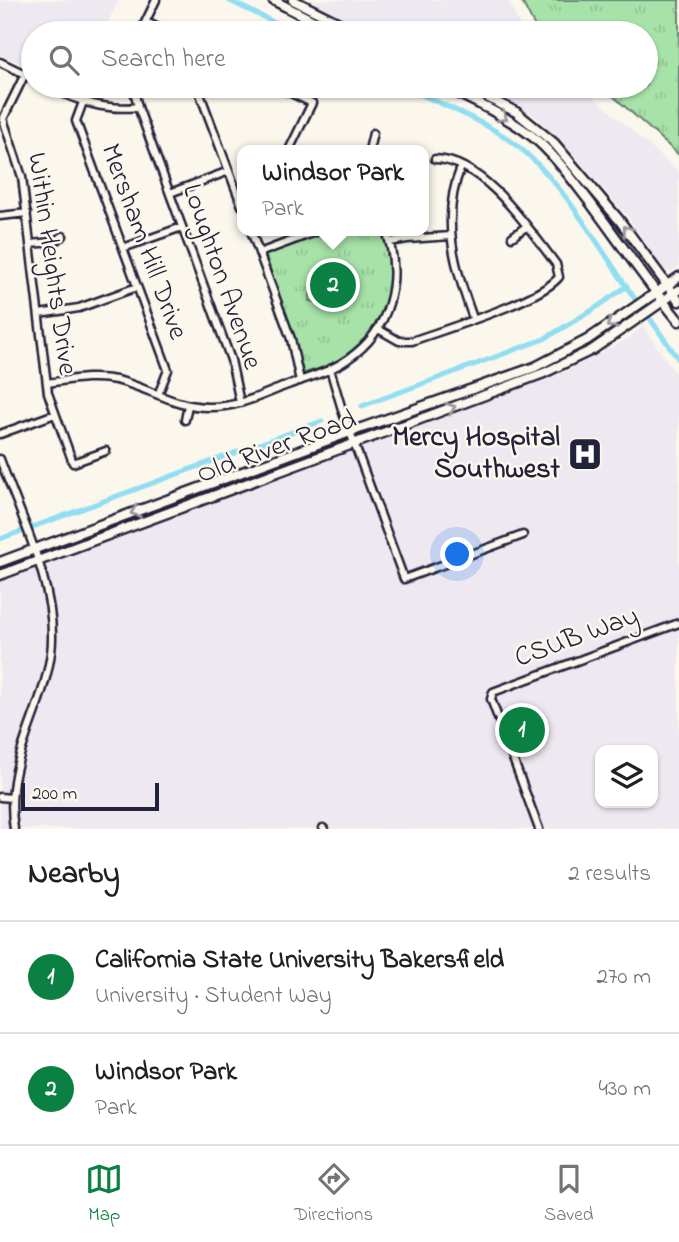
<!DOCTYPE html>
<meta charset="utf-8">
<style>
:root{--surface:#fff;--page:#f2f2f2;--text:#202124;--muted:#757577;--line:#e0e0e0;--accent:#0b8043}
body{margin:0;font-family:"Indie Flower",sans-serif;background:var(--page);color:var(--text)}
.controls{position:absolute;right:21px;bottom:21px;display:grid;overflow:hidden;border-radius:14px;box-shadow:0 2px 5px #0004}
.controls button{width:63px;height:63px;display:grid;place-items:center;padding:0;border:0;border-bottom:2px solid var(--line);background:var(--surface);color:var(--text);font:35px sans-serif}
.scale{position:absolute;left:21px;bottom:18px;width:138px;box-sizing:border-box;padding-left:7px;border:4px solid #22223b;border-top:0;font-size:19px;line-height:24px;white-space:nowrap;color:#22223b;-webkit-text-stroke:5px #fbf7ec;paint-order:stroke}
.you{position:absolute;left:458px;top:555px;width:24px;height:24px;margin:-18px;border:5px solid #fff;border-radius:50%;background:#1a73e8;box-shadow:0 0 0 10px #1a73e833}
.badge{display:grid;place-items:center;width:46px;height:46px;border-radius:50%;background:var(--accent);color:#fff;font-size:23px;font-weight:700}
.pin{position:absolute;translate:-50% -50%;border:4px solid #fff;box-shadow:0 2px 7px #0006}
.popup{position:absolute;left:237px;top:145px;width:192px;height:91px;box-sizing:border-box;display:grid;place-content:center;border-radius:14px;background:var(--surface);filter:drop-shadow(0 2px 5px #0005);font-size:23px;white-space:nowrap;color:var(--muted)}
.popup b{font-size:26px;color:var(--text)}
.popup::after{content:'';position:absolute;left:50%;top:100%;margin-left:-14px;border:14px solid transparent;border-top-color:var(--surface)}
.list{margin:0;padding:0;list-style:none}
h2{display:flex;justify-content:space-between;align-items:center;height:91px;margin:0;padding:0 28px;font-size:30px}
h2 small{font-size:23px;font-weight:400;color:var(--muted)}
.list li{display:grid;grid-template-columns:46px 1fr auto;gap:21px;align-items:center;box-sizing:border-box;height:112px;padding:0 28px;border-top:2px solid var(--line)}
.list b{display:block;font-size:26px;white-space:nowrap}
.list p{margin:0;font-size:23px;white-space:nowrap;color:var(--muted)}
.list em{font-size:23px;font-style:normal;color:var(--muted)}
.icon{flex:none;width:38px;height:38px;fill:none;stroke:currentColor;stroke-width:2;stroke-linecap:round;stroke-linejoin:round}
.map{position:relative;flex:none;width:679px;height:829px;overflow:hidden}
.search{position:absolute;background:var(--surface);box-shadow:0 2px 5px #0004;left:21px;right:21px;top:21px;height:77px;display:flex;align-items:center;gap:18px;box-sizing:border-box;padding:0 24px;border-radius:38px;color:var(--muted);font-size:26px}
.sheet{height:315px;background:var(--surface)}
nav{display:flex;justify-content:space-around;align-items:center;box-sizing:border-box;height:98px;border-top:2px solid var(--line);background:var(--surface);font-size:19px;color:var(--muted)}
nav a{display:grid;justify-items:center;gap:4px}
nav .on{color:var(--accent)}
.map>svg:first-child{display:block}
.built{fill:#eee8f0;fill-rule:evenodd}
.grass{fill:url(#grass-tufts);stroke:#648272;stroke-width:2}
.pitch{fill:#a7e2a8;stroke:#648272;stroke-width:2}
.lines{fill:none;stroke-linecap:round;stroke-linejoin:round}
.canal{stroke:#91ddf1;stroke-width:5}
.minor-casing{stroke:#22223b;stroke-width:11}
.major-casing{stroke:#22223b;stroke-width:13}
.minor{stroke:#fbf7ec;stroke-width:6}
.major{stroke:#fbf7ec;stroke-width:8}
.oneway{stroke:#99979c}
.labels{text-anchor:middle;dominant-baseline:central;stroke-width:5;stroke-linejoin:round;paint-order:stroke}
.street-label{font-size:28px;fill:#22223b;stroke:#fbf7ec}
.poi-label{font-size:28px;font-weight:bold;fill:#22223b;stroke:#fbf7ec;text-anchor:end}
</style>
<div class="map">
<svg width="679" height="829" viewBox="0 0 679 829">
<defs>
<pattern id="grass-tufts" width="24" height="20" patternUnits="userSpaceOnUse" patternTransform="scale(1.75)"><rect width="24" height="20" fill="#a7e2a8"/><path d="M3 7l-1-3M5 7V3M7 7l1-3M15 17l-1-3M17 17v-4M19 17l1-3" fill="none" stroke="#8fc292"/></pattern>
</defs>
<rect width="100%" height="100%" fill="#fbf7ec"/>
<filter id="ink" filterUnits="userSpaceOnUse"><feTurbulence type="fractalNoise" baseFrequency=".0143" numOctaves="2"/><feDisplacementMap in="SourceGraphic" scale="14" xChannelSelector="R" yChannelSelector="G"/><feConvolveMatrix kernelMatrix="1 2 1 2 8 2 1 2 1" color-interpolation-filters="sRGB"/></filter>
<g filter="url(#ink)">
<path class="built" d="M 0,0 L 119,0 L 102,33 L 33,33 L 33,69 L 0,54 Z
M 310,0 L 508,0 L 523,33 L 374,33 L 331,13 Z
M 478,86 L 581,86 L 679,172 L 679,266 L 671,272 L 663,270 L 630,219 L 564,144 L 535,116 Z
M 643,326 L 679,378 L 679,829 L 0,829 L 0,582 L 567,371 L 629,338 ZM 600,750 L 653,750 L 653,803 L 600,803 Z"/>
<path class="grass" d="M 521,0 L 679,0 L 679,155 L 602,86 L 646,86 L 646,33 L 543,33 L 534,25 Z
M 325,231 L 383,231 C 402,284 384,333 335,362 C 326,367 314,370 304,373 L 265,253 Z"/>
<path class="pitch" d="M 313,282 L 326,284 L 323,303 L 309,301 Z"/>
<g class="lines">
<path class="canal" d="M 228,0 L 296,33
M 403,86 C 443,106 491,122 526,153 C 568,190 602,252 635,299
M 651,320 L 679,360
M 362,406 L 544,339 L 594,309 L 627,286
M 0,539 L 322,421"/>
<g class="minor-casing">
<path id="minor" d="M 146,22 L 169,33
M 140,33 L 156,0
M 0,62 L 33,78
M 25,74 L 3,119 L 22,177 L 48,393 L 73,463 L 106,451
M 48,86 C 78,101 104,111 138,107
M 133,86 L 138,107 L 231,360 L 240,403
M 197,86 L 242,206
M 276,86 L 312,103 L 289,150
M 83,102 L 76,121 L 168,370 L 158,395
M 369,150 L 373,133
M 461,167 C 440,219 455,269 473,318
M 170,193 L 229,171
M 0,216 L 27,213
M 251,231 L 291,339 L 300,381
M 512,237 L 527,226
M 390,242 L 407,239 L 451,236
M 30,244 L 53,242 L 63,236
M 123,248 L 182,227
M 259,253 L 318,231
M 39,314 L 79,308 L 137,287
M 378,329 L 399,341 L 412,341 C 445,329 540,301 559,277 L 556,264 C 529,229 484,160 435,159
M 330,369 L 343,413 L 404,579 L 523,535
M 47,383 C 70,380 92,375 116,380 C 147,387 175,407 208,407 C 235,408 260,396 285,386 C 306,378 330,372 348,359 C 391,330 403,278 386,231
M 185,420 L 188,405
M 0,434 L 55,414
M 0,459 C 21,517 59,592 51,653 C 42,716 3,762 14,829
M 0,797 L 12,798
M 323,828 L 324,829
M 539,829 L 491,699 L 493,692 L 679,623"/>
</g>
<g class="major-casing">
<path id="major" d="M 273,0 L 337,33
M 293,0 L 359,33
M 443,86 C 473,101 505,115 532,136 C 554,154 571,178 589,201 C 619,241 647,283 679,321
M 465,86 L 516,112 L 554,143 L 620,221 L 679,301
M 0,562 L 350,432 L 535,367 L 587,340 L 679,277
M 0,575 L 544,373 L 592,350 L 679,290"/>
</g>
<use href="#minor" class="minor"/>
<use href="#major" class="major"/>
</g>
<defs><path id="oneway-chevron" d="M-2-3.5L2.5 0L-2 3.5" fill="none" stroke-width="1.6" stroke-linecap="round" stroke-linejoin="round" transform="scale(1.75)"/></defs>
<g class="oneway">
<use href="#oneway-chevron" transform="translate(503 117) rotate(30)"/>
<use href="#oneway-chevron" transform="translate(627 230) rotate(-127)"/>
<use href="#oneway-chevron" transform="translate(611 324) rotate(146)"/>
<use href="#oneway-chevron" transform="translate(451 408) rotate(-20)"/>
<use href="#oneway-chevron" transform="translate(135 512) rotate(160)"/>
</g>
</g>
<defs>
<g id="hospital-square" transform="scale(1.75)"><rect x="-9" y="-9" width="18" height="18" rx="4" fill="#22223b" stroke="#fbf7ec"/><path d="M-5-5h3v3.5h4V-5h3V5h-3V1.5h-4V5h-3Z" fill="#fff"/></g>
</defs>
<g fill-rule="evenodd">
<use href="#hospital-square" x="585" y="454"/>
</g>
<g class="labels">
<g class="street-label">
<text transform="translate(143 242) rotate(70)">Mersham Hill Drive</text>
<text transform="translate(51 264) rotate(82)">Within Heights Drive</text>
<text transform="translate(221 277) rotate(71)">Loughton Avenue</text>
<text transform="translate(277 448) rotate(-20)">Old River Road</text>
<text transform="translate(577 638) rotate(-20)">CSUB Way</text>
</g>
<g class="poi-label">
<text x="560" y="438">Mercy Hospital<tspan x="560" dy="32">Southwest</tspan></text>
</g>
</g>
</svg>
<div class="controls">
<button><svg class="icon" aria-label="layers" viewBox="0 0 24 24"><path d="M12 4l9 5-9 5-9-5zM3 14l9 5 9-5"/></svg></button>
</div>
<div class="scale">200 m</div>
<div class="you"></div>
<div class="pin badge" style="left:522px;top:730px">1</div>
<div class="pin badge" style="left:333px;top:285px">2</div>
<div class="popup"><b>Windsor Park</b>Park</div>
<div class="search"><svg class="icon" aria-label="search" viewBox="0 0 24 24"><circle cx="10" cy="10" r="6"/><path d="M15 15l6 6"/></svg>Search here</div>
</div>
<section class="sheet">
<h2>Nearby<small>2 results</small></h2>
<ul class="list">
<li><span class="badge">1</span><div><b>California State University Bakersfield</b><p>University · Student Way</p></div><em>270 m</em></li>
<li><span class="badge">2</span><div><b>Windsor Park</b><p>Park</p></div><em>430 m</em></li>
</ul>
</section>
<nav>
<a class="on"><svg class="icon" aria-label="map" viewBox="0 0 24 24"><path d="M3 6l6-2 6 2 6-2v14l-6 2-6-2-6 2zM9 4v14M15 6v14"/></svg>Map</a>
<a><svg class="icon" aria-label="directions" viewBox="0 0 24 24"><path d="M12 3l9 9-9 9-9-9zM9 14v-3h6M13 9l2 2-2 2"/></svg>Directions</a>
<a><svg class="icon" aria-label="saved" viewBox="0 0 24 24"><path d="M7 4h10v16l-5-4-5 4z"/></svg>Saved</a>
</nav>
